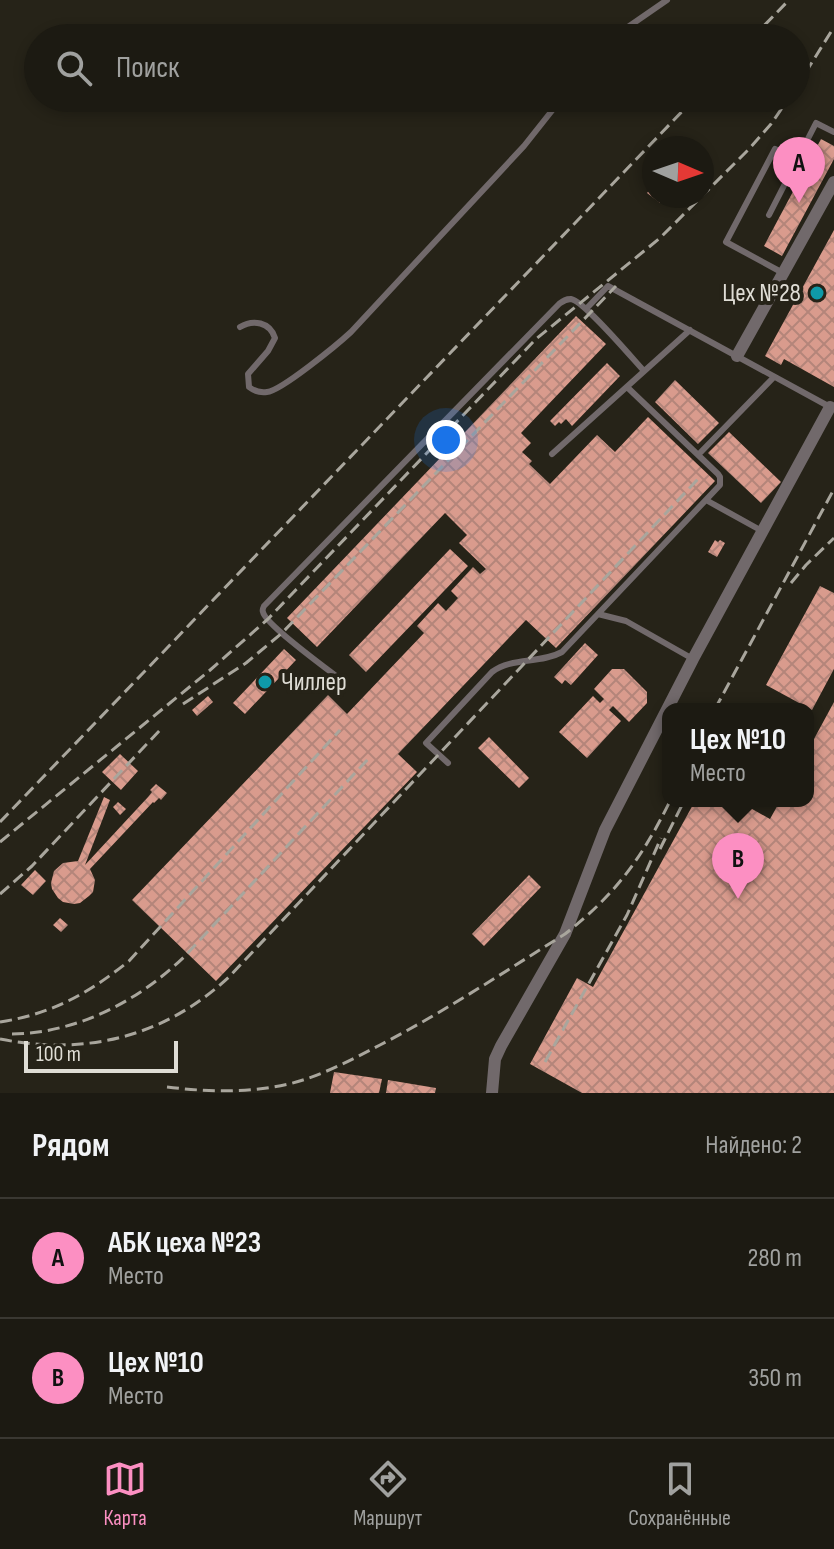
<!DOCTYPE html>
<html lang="ru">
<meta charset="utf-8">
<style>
:root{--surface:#1c1a12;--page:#25231b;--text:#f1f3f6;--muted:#a0a19f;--line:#3a3832;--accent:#fc8fc2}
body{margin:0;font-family:"Sofia Sans Condensed",sans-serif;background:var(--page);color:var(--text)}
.compass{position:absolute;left:642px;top:136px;width:72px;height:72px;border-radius:50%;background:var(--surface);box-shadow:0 4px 12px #0003;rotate:92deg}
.scale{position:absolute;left:24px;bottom:20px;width:154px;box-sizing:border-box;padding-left:8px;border:4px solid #dfddd5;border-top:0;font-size:22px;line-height:28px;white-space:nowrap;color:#dfddd5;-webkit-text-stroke:6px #262318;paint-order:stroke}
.you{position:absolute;left:446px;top:440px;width:28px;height:28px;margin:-20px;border:6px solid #fff;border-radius:50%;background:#1a73e8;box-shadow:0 0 0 12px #1a73e833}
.badge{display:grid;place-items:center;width:52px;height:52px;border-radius:50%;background:var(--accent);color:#111;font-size:26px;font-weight:700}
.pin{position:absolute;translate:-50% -66px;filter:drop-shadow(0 2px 4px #0008)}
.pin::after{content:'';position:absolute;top:42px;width:28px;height:24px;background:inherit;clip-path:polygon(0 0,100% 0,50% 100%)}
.popup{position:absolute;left:662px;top:703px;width:152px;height:104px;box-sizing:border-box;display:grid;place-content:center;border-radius:16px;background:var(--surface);filter:drop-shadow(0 2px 6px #0005);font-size:26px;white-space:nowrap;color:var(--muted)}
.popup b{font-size:30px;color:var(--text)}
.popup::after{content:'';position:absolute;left:50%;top:100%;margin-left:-16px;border:16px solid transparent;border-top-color:var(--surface)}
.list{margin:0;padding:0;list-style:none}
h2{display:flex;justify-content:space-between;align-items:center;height:104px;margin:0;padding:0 32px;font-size:34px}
h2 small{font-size:26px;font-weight:400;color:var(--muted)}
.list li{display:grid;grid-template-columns:52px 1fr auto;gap:24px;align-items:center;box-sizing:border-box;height:120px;padding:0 32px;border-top:2px solid var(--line)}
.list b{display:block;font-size:30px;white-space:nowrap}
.list p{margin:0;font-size:26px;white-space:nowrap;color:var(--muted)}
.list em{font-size:26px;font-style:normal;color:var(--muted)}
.icon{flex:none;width:44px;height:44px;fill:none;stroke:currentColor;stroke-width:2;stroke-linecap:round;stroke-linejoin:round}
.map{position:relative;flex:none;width:834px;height:1093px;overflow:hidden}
.search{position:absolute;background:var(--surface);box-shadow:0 4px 12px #0003;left:24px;right:24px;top:24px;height:88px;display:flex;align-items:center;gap:20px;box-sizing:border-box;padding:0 28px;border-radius:44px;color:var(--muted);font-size:30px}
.sheet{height:344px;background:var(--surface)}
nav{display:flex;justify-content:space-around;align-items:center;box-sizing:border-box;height:112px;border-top:2px solid var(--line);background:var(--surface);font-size:22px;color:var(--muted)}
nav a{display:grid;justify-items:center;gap:4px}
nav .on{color:var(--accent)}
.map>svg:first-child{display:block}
.building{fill:url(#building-cross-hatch)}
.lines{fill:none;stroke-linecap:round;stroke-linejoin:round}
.service{stroke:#71696b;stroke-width:6}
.minor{stroke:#71696b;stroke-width:12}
.rail{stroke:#a9a69d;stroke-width:3;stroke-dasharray:12 6;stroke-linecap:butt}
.culture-dot{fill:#0f9aa8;stroke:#262318;stroke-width:3}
.labels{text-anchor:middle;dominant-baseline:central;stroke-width:8;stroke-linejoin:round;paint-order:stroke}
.poi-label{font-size:26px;fill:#dfddd5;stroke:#262318;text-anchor:end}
</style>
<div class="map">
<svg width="834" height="1093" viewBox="0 0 834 1093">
<defs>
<pattern id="building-cross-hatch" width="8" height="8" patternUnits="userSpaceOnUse" patternTransform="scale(2)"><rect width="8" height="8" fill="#d99b8d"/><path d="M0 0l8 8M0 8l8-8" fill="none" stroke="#b4857a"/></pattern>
</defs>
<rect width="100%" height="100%" fill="#262318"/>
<path class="building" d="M 821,139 L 834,146 L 834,159 L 782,256 L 764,246 Z
M 654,184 L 654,196 L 665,196 L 660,203 L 647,193 Z
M 834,230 L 834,387 L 784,359 L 781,365 L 765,356 Z
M 576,316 L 606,344 L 521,433 L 531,443 L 522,452 L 532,461 L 529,464 L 550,484 L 597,435 L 615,452 L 648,417 L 715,481 L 556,648 L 526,620 L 398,754 L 417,772 L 216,981 L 132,900 L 328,695 L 347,714 L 424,633 L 417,626 L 438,603 L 446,611 L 458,598 L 451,591 L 473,567 L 480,574 L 486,569 L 459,543 L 467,535 L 445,513 L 317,647 L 287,618 Z
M 607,363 L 620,376 L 572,426 L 566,419 L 561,424 L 559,422 L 555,426 L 550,421 Z
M 675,380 L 719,423 L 698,444 L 655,402 Z
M 729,432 L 781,482 L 761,503 L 708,453 Z
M 715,540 L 718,542 L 720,540 L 725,543 L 717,557 L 708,552 Z
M 450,549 L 468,566 L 366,672 L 349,655 Z
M 820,586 L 834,593 L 834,669 L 812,710 L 766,685 Z
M 585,643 L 598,655 L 571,685 L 565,680 L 562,684 L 554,677 Z
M 284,649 L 296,660 L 245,714 L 233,703 Z
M 612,669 L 624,669 L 647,692 L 647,703 L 629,722 L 613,706 L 609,710 L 621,721 L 587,758 L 559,732 L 593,696 L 600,703 L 604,699 L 594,689 Z
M 208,696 L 213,702 L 197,716 L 192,710 Z
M 834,702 L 834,1093 L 582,1093 L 530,1064 L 577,978 L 593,987 L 695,801 L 738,801 L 770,819 L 780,801 L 808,801 L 808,750 Z
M 489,737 L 529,778 L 519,788 L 478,748 Z
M 120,754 L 138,771 L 121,790 L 102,772 Z
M 156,784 L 167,793 L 161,800 L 159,798 L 154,803 L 153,802 L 90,869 L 95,880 L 93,892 L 89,896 L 80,903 L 74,904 L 63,902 L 58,898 L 52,889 L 51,883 L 54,871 L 63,863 L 78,861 L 104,797 L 110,800 L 85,865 L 148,797 L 152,792 L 150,790 Z
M 118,802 L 126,809 L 120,815 L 113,807 Z
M 35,870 L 46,881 L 33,895 L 21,885 Z
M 529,875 L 541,887 L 484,946 L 472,934 Z
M 60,918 L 68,925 L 61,932 L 53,925 Z
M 334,1072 L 382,1079 L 379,1093 L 330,1093 Z
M 388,1080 L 436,1088 L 435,1093 L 386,1093 Z"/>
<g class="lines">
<path class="service" d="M 612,38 L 667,0
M 769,215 L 816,123 L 834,132
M 783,273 L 726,242 L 775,149 L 797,161
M 586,309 L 608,286 L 830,407
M 240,327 C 253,319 270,322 275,338 L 268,351 L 248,374 L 249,387 C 254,391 260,393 267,392 C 281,391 338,344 351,332 L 524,146 L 562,98
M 552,454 L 690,330
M 698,455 L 774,377
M 706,500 L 762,531
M 598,614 L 626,621 L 693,659
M 340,679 C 327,669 265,624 263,612 C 262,610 263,608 264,606 L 559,304 C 563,301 565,299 571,299 C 584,301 632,358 644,371
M 448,763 L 426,743 L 492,672 C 512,657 540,664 562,652 L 720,485 L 720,477 L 718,474 L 627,387"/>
<path class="minor" d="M 737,356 L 834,182
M 492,1093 L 495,1059 L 501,1046 L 565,934 L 605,830 L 693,659 L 830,407"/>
<path class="rail" d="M 752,38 L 789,0
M 796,88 L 834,27
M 791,583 L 806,565 L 834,538
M 183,704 L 246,663 L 282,633 L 616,286
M 715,709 L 834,489
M 0,822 L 695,98
M 0,842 L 209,671 L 268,619 L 536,339 L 660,238 L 750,148 L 771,124 L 789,98
M 660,849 L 684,801
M 0,894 L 32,866 L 160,730
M 0,1022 C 52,1014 89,993 129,961 L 340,730
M 12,1034 C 77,1033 137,1002 184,957 L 370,757
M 0,1039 C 86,1056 164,1037 229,977 L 699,478
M 545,1062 L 627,915 L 661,838
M 167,1087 C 207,1092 249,1093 289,1084 C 321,1076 351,1060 380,1045 C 444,1012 504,972 565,934 C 615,895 642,858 670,801"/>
</g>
<g class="culture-dot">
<circle cx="817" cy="293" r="8"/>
<circle cx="265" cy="682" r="8"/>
</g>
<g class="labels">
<g class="poi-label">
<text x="801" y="293">Цех №28</text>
<text x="281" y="682" text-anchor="start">Чиллер</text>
</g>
</g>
</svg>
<svg class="compass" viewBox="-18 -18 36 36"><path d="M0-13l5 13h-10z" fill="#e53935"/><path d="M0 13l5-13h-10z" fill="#a0a19f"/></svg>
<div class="scale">100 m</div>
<div class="you"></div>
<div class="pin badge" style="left:799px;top:203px">A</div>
<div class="pin badge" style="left:738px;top:899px">B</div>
<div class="popup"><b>Цех №10</b>Место</div>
<div class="search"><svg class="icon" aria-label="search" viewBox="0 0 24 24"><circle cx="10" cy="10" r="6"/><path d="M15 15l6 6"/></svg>Поиск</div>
</div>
<section class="sheet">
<h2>Рядом<small>Найдено: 2</small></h2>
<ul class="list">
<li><span class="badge">A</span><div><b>АБК цеха №23</b><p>Место</p></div><em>280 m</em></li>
<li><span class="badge">B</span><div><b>Цех №10</b><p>Место</p></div><em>350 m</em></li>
</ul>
</section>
<nav>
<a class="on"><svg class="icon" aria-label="map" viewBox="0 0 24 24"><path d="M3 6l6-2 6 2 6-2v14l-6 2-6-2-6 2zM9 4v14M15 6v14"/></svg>Карта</a>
<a><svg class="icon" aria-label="directions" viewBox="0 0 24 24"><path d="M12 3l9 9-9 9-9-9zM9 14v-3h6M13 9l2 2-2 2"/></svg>Маршрут</a>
<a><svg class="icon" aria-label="saved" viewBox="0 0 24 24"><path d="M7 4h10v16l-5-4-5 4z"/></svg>Сохранённые</a>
</nav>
